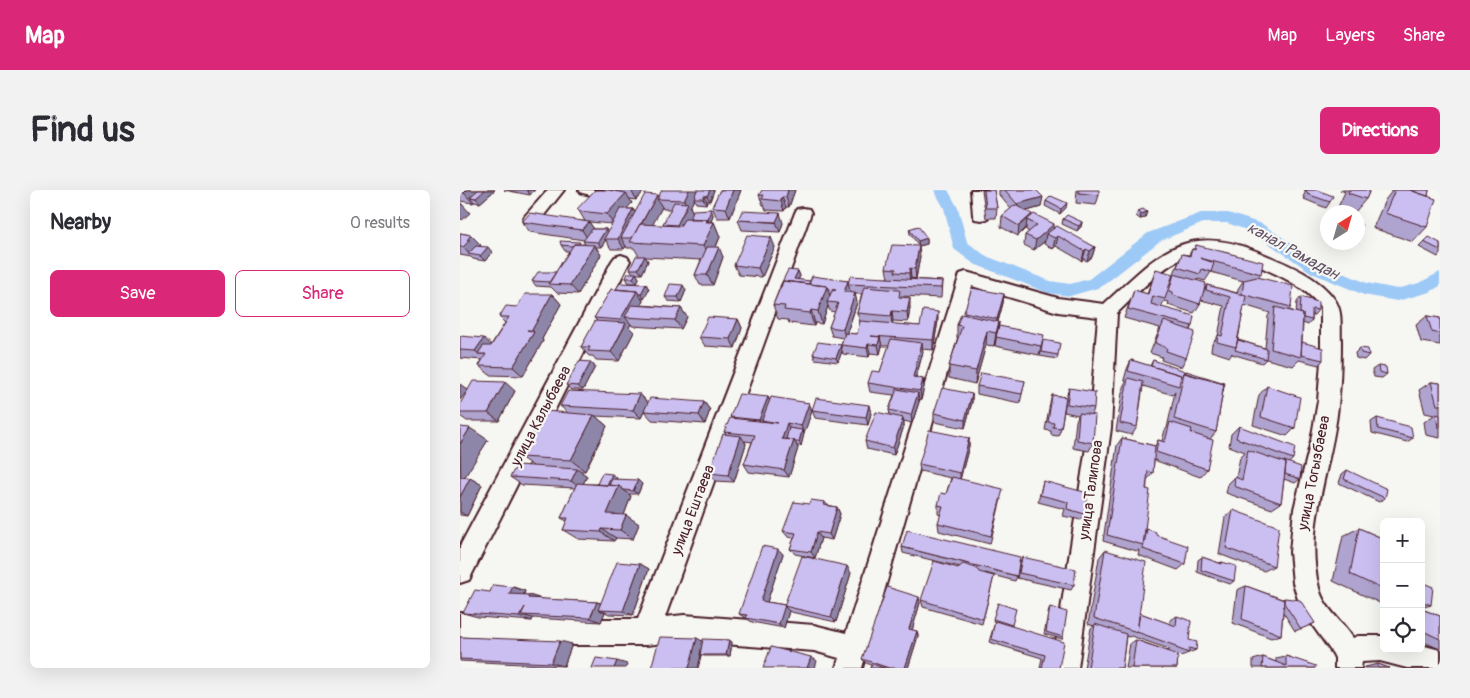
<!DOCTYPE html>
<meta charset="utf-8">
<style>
:root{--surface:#fff;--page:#f2f2f3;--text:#2b2b33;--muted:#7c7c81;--line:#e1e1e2;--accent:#db2777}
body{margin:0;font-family:Pangolin,sans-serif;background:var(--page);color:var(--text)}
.controls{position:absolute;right:15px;bottom:15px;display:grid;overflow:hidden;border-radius:8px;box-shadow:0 5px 20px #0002}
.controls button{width:45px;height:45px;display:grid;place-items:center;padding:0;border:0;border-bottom:1px solid var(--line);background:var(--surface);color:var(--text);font:25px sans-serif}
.compass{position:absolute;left:860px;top:15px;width:45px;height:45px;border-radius:50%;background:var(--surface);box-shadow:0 5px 20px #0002;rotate:37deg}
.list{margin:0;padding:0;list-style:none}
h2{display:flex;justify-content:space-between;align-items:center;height:65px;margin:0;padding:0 20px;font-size:21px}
h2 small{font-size:16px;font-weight:400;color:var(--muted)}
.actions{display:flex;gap:10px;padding:15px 20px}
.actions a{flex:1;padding:11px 0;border:1px solid var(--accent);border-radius:8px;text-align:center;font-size:18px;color:var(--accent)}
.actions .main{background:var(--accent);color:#fff}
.icon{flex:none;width:28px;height:28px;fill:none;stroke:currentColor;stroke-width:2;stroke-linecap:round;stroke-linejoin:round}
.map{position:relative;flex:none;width:980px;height:478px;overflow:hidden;border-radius:8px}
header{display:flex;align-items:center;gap:30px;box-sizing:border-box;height:70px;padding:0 25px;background:var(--accent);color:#fff}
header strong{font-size:24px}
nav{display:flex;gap:28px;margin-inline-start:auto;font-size:18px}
.intro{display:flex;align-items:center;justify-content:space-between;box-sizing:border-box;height:120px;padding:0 30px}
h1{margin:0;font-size:35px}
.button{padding:12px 22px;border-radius:8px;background:var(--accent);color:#fff;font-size:18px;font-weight:700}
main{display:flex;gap:30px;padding:0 30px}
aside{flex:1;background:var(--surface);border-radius:8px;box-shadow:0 5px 20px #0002}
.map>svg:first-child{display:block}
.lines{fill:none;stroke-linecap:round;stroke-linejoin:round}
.canal{fill:#9dc9f7;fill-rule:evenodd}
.street-casing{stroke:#4a1f2b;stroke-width:4}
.street{fill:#f6f6f2;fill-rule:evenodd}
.wall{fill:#afa4cf;stroke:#4a1f2b;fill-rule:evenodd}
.shaded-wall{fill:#8e86a9;stroke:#4a1f2b}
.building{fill:#cbbff1;stroke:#4a1f2b}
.labels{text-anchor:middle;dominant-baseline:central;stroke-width:4.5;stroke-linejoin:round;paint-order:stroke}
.street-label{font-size:15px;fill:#4a1f2b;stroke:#f6f6f2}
.water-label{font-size:16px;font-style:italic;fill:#635268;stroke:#f6f6f2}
</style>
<header>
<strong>Map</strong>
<nav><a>Map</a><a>Layers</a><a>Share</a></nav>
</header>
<div class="intro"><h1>Find us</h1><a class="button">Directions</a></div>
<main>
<aside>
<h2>Nearby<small>0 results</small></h2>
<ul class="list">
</ul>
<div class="actions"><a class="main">Save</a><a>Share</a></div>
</aside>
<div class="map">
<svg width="980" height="478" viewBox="0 0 980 478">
<rect width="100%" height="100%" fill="#f6f6f2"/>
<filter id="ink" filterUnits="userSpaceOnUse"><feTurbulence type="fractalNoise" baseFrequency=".02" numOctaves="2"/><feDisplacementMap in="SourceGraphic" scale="10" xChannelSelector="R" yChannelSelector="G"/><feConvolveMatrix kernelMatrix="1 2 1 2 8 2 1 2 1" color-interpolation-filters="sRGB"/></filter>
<g filter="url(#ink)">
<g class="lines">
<path class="canal" d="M 474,0 L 488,0 L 498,18 L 507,52 L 526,66 L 590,91 L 610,94 L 629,89 L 688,43 L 741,23 L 768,23 L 802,34 L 864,75 L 907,93 L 937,99 L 959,93 L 980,82 L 980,96 L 970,102 L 937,111 L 904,105 L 852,83 L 792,42 L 767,33 L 743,33 L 700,51 L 641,97 L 610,106 L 588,103 L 514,74 L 494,59 L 484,18 Z"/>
<g class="street-casing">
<path id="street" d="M 88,0 L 104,0 L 77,34 L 71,35 L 65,34 L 63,30 L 65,26 Z
M 119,0 L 143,0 L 144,1 L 141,4 L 136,6 L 122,3 Z
M 511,0 L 527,0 L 529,25 L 527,29 L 521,30 L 515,29 L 513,25 Z
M 343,18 L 349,19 L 351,23 L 205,427 L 224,425 L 354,435 L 386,443 L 500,84 L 506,82 L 598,108 L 644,114 C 695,68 722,31 796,61 C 822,72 858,85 875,110 C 883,122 880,137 881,151 C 881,180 880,209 875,238 C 866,292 845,343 859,398 C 863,417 883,432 893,448 L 898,446 L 924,446 L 924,459 L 961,459 L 961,455 L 980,460 L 980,478 L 947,478 L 920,471 L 902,472 L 901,478 L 875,478 L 875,468 L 873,464 L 841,419 L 833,393 L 830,362 L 834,319 L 851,251 L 858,211 L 861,171 L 861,118 C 848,99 825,88 805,79 C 791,72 774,62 758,61 C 716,57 685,97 657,123 L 651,238 L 618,478 L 592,478 L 629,238 L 638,127 L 598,122 L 512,96 L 402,478 L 376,478 L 379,468 L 354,461 L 224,451 L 186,455 L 112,455 L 0,449 L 0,423 L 112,429 L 178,429 L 335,23 L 337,19 Z
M 161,65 L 167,67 L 170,71 L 9,390 L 0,393 L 0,356 L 152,71 L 155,67 Z"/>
</g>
<use href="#street" class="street"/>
</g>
<path class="wall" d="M 0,0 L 35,0 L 20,13 L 14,12 L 13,13 L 0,11 Z
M 44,0 L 75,0 L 70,5 Z
M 135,0 L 185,0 L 176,10 L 169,9 L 172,13 L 166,19 L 173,19 L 175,22 L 198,7 L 254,0 L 250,11 L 247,11 L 246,14 L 236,13 L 234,9 L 230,17 L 233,22 L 251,19 L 253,25 L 251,32 L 254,32 L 260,47 L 256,57 L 263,67 L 253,95 L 240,95 L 235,85 L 241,70 L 185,67 L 188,71 L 182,84 L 176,84 L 179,88 L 177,93 L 169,93 L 166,88 L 173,83 L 170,79 L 179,66 L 174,58 L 167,58 L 166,56 L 164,59 L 151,59 L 146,50 L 141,57 L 136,57 L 141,65 L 118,104 L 97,103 L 91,97 L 76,96 L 72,91 L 96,82 L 109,61 L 105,61 L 101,55 L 125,54 L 123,51 L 124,50 L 70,42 L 62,32 L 125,31 L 119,21 ZM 202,17 L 203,19 L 211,19 L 203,34 L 204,36 L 192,35 ZM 129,32 L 152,34 L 148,43 L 146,39 L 134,39 Z
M 260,0 L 281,0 L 270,28 L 257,28 L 252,17 Z
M 335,0 L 329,17 L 326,17 L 324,21 L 306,20 L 304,15 L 303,15 L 299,5 Z
M 522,0 L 534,0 L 537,18 L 536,28 L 526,28 Z
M 539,0 L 576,0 L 581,17 L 567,21 L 572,26 L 594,34 L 593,38 L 635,57 L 632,67 L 627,71 L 623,69 L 622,71 L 596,56 L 593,59 L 584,54 L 585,51 L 574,60 L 564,55 L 565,45 L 569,42 L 566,40 L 566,38 L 558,46 L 541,37 L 542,26 L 551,19 L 539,5 Z
M 617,0 L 639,5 L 636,15 L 616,13 Z
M 844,0 L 857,0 L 870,12 L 866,18 L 844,9 L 845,8 L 843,7 L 846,1 Z
M 880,0 L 910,0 L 906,9 L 895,22 L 892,22 L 878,17 L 885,2 Z
M 933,0 L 969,0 L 968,6 L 967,37 L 953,52 L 913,38 L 925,10 Z
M 586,11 L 606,18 L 600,24 L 585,16 Z
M 678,21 L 685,28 L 680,29 L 676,26 Z
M 603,29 L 622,32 L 621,37 L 617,41 L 602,34 Z
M 278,30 L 323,33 L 320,42 L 282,40 Z
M 449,39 L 467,48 L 467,54 L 459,56 L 450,44 Z
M 0,43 L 11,45 L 21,55 L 20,56 L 32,62 L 25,71 L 13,69 L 11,67 L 0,65 Z
M 964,52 L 980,53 L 980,64 L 978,67 L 959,57 Z
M 736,55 L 801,84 L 799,87 L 831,117 L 829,120 L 836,122 L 837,112 L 841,107 L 858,120 L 854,125 L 852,125 L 852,130 L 848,135 L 843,133 L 842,152 L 863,170 L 859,175 L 839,170 L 833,176 L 806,169 L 802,173 L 772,164 L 772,163 L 770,167 L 751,161 L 752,154 L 758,146 L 764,116 L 741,110 L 740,114 L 734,123 L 708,115 L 709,112 L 704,111 L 701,117 L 732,136 L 730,140 L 726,168 L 721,177 L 701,170 L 702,167 L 690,163 L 700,138 L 664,128 L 674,100 L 687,104 L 696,79 L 710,93 L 722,64 L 729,65 L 732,59 L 734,59 ZM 751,82 L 783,91 L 778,99 L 777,103 L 747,95 L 743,103 L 737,90 L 738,89 L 745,91 ZM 784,115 L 810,123 L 808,126 L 805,158 L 778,150 Z
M 315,57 L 302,87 L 279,85 L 274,75 Z
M 460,66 L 456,89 L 451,88 L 450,89 L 482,91 L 481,108 L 441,106 L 450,117 L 448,132 L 433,131 L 432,134 L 460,136 L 478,131 L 473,160 L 462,159 L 463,162 L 456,188 L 463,189 L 464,197 L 461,210 L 459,209 L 459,212 L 452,233 L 444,231 L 444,236 L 434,265 L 407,259 L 405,251 L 430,225 L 429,220 L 434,205 L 410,202 L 408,193 L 420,182 L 429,156 L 422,156 L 420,164 L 410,163 L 409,167 L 383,164 L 382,161 L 378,172 L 355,169 L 353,164 L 381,155 L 383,148 L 372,146 L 369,137 L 375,122 L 370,121 L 368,116 L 362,134 L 355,133 L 354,136 L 329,133 L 328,130 L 318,129 L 313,115 L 320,97 L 320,96 L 338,81 L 340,86 L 338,90 L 350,91 L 388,91 L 428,88 L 426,78 ZM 395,104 L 402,104 L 397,123 L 400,132 L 397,144 L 387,143 L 397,113 Z
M 186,94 L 189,99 L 184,109 L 182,109 L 183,111 L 181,115 L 221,118 L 227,127 L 221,139 L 172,136 L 171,134 L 169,137 L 174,142 L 159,171 L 136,170 L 133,166 L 129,166 L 121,157 L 137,131 L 134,128 L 156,99 Z
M 226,100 L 221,112 L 208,111 L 205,107 Z
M 92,104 L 101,114 L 82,149 L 83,151 L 63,186 L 30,185 L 19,176 L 22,170 L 0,168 L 0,146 L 31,155 L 45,133 L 39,127 L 57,117 Z
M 544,104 L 543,113 L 538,132 L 539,132 L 538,143 L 581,156 L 579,165 L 535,156 L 536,149 L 534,156 L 526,155 L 515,194 L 489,188 L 489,176 L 498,148 L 497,148 L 497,135 L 504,125 L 504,122 Z
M 967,126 L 980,128 L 980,155 L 961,152 L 956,135 Z
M 278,129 L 282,138 L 275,158 L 245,156 L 239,147 Z
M 583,150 L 598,165 L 597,169 L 580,166 Z
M 900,158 L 909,165 L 904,170 L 896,168 L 895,163 Z
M 671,170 L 690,176 L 693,170 L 724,183 L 725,183 L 726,181 L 763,201 L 756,242 L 750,249 L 747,279 L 740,287 L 694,270 L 693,283 L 687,290 L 685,342 L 687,339 L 696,345 L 725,374 L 718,380 L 678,365 L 679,360 L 677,361 L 643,351 L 657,255 L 662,248 L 695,256 L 698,250 L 702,251 L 705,240 L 707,238 L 715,202 L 713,205 L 683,196 L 677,237 L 672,245 L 656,241 L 663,197 L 666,191 L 664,190 L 667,179 Z
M 131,172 L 135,177 L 123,200 L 111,200 L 106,195 Z
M 918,176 L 927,184 L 922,188 L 914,187 L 912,180 Z
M 565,191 L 560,213 L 517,204 L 517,196 Z
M 971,192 L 980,193 L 980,248 L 966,245 L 964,232 L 974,225 L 965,223 L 959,200 Z
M 807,196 L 835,238 L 827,246 L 793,235 L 799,205 Z
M 609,198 L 634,218 L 632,225 L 633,253 L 629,261 L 613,258 L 616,231 L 618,225 L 604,222 L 606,208 L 601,238 L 598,246 L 591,245 L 591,241 L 585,240 L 590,213 L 592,205 L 606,207 Z
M 55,201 L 39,231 L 7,231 L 0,226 L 0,214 Z
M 180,204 L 188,213 L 181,228 L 135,226 L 147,236 L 125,281 L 120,281 L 127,286 L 123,294 L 137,294 L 157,288 L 156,289 L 182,294 L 178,304 L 169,304 L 171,306 L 164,325 L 179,334 L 173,349 L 156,348 L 154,351 L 118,349 L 103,340 L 107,331 L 101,328 L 115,298 L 62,295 L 50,287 L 73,276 L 60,267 L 108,223 L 100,216 Z
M 512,204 L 512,212 L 505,238 L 474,232 L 474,223 Z
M 308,207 L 310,211 L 349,213 L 352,221 L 344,243 L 341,256 L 337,256 L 338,258 L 329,287 L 289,282 L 284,274 L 292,252 L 285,251 L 286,254 L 274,292 L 255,291 L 249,283 L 267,245 L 264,242 L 271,228 L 270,227 Z
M 244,212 L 250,220 L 245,234 L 192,230 L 184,221 Z
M 352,220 L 411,223 L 408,235 L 355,228 Z
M 917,228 L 953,248 L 947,252 L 912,243 L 911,232 Z
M 779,236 L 833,269 L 829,273 L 840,289 L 835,293 L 824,289 L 821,313 L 812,319 L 766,303 L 768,294 L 775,287 L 776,288 L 780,267 L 785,262 L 769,256 L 771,244 Z
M 0,237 L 28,250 L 4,287 L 10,288 L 22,295 L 7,326 L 0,325 Z
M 509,248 L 509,256 L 500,289 L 541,309 L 530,354 L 479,341 L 478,333 L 481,325 L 478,324 L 478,315 L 486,304 L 491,288 L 460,281 L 459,274 Z
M 887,280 L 925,308 L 919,312 L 879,293 L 882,284 Z
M 583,291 L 625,324 L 621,330 L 603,326 L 605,319 L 578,312 Z
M 365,312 L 367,315 L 377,317 L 380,324 L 372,350 L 361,348 L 355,368 L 335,364 L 330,359 L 334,348 L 328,347 L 323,341 L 349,314 Z
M 773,320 L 814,376 L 804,381 L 759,364 L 765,327 Z
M 899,338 L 924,349 L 924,415 L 873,391 L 883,346 Z
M 442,357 L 557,386 L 555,391 L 525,383 L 534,386 L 522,434 L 463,417 L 461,410 L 500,377 L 443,363 Z
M 318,359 L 323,364 L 307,412 L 325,415 L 391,383 L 376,432 L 331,422 L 329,421 L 324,438 L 292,432 L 279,424 Z
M 645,360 L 680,423 L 710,434 L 710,430 L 717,426 L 729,450 L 736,460 L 721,466 L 718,465 L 717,478 L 666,478 L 670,453 L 676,450 L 709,461 L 709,459 L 671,446 L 669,447 L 666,446 L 662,478 L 624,478 L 631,438 L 634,436 L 628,434 L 639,368 Z
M 562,367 L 614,395 L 611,400 L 557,388 L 560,372 Z
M 742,367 L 759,373 L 762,372 L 774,391 L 770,394 L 737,382 L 738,370 Z
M 180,374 L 189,379 L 173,425 L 149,424 L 145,422 L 141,432 L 73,428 L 72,431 L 18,427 L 3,423 L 30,402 L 53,397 L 65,401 L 64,405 L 69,405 L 80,409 L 137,412 L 141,413 Z
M 961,392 L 971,415 L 964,417 L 961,416 Z
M 786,396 L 822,409 L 825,408 L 855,433 L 835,441 L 823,422 L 821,445 L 811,448 L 773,433 L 777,400 Z
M 460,413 L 452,440 L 457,441 L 458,446 L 448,478 L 410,478 L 411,475 L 406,473 L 402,469 Z
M 538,413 L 552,435 L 552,436 L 599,478 L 580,478 L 582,468 L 529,452 L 535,432 L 533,431 Z
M 590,417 L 603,447 L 602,449 L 584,444 L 589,419 Z
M 961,420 L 964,420 L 980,426 L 980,459 L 961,451 Z
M 0,447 L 112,454 L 104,476 L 0,471 Z
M 269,450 L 272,452 L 270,466 L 244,466 L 241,465 L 238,478 L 243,451 Z
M 826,466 L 855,478 L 793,478 L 793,470 L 803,467 L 816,472 L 816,468 Z
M 918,474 L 929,478 L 905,478 L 905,477 Z"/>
<path class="shaded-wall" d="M 7,0 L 35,0 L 20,13 L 16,8 L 10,7 L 14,12 L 13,13 L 4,3 Z
M 67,0 L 75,0 L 70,5 Z
M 171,0 L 185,0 L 176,10 Z
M 229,0 L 239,0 L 230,17 L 233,23 L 223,45 L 217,35 L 227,16 L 224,10 Z
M 250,0 L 254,0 L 250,11 L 247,6 Z
M 273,0 L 281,0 L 270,28 L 266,18 Z
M 328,0 L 335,0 L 329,17 L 326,7 Z
M 166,3 L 172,13 L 153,34 L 147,24 Z
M 197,5 L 199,9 L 197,9 L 202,17 L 183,53 L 174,48 Z
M 244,5 L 247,11 L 246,14 L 243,8 Z
M 322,7 L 326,17 L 324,21 L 321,11 Z
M 583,7 L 581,17 L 556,24 L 557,14 Z
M 1,13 L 10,23 L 2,30 L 0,28 L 0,14 Z
M 607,13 L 606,18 L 600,24 L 601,19 Z
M 173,19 L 179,30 L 161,48 L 166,56 L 164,59 L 158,49 Z
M 251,19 L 253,25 L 250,34 L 248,29 Z
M 687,22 L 685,28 L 680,29 L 681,24 Z
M 320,23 L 323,33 L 320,42 L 316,32 Z
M 572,24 L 571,32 L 567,30 L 566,38 L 558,46 L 559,36 Z
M 247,29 L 251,38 L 254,32 L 260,47 L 250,70 L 243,56 L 246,32 Z
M 129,32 L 136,42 L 129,51 L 122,40 Z
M 622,32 L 621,37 L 617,41 L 619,36 Z
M 594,34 L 592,45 L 586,44 L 585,51 L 574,60 L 576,50 Z
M 146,39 L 149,45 L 144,49 L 146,50 L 141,57 L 138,52 Z
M 11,45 L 21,55 L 9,64 L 3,57 L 7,50 Z
M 598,46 L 596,56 L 593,59 L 595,48 Z
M 311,47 L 315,57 L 302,87 L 298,78 Z
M 467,48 L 467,54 L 459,56 L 458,51 Z
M 134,55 L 141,65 L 118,104 L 110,95 Z
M 459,56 L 460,66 L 456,89 L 455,79 Z
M 28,57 L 32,62 L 25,71 L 20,66 Z
M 259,57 L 263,67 L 253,95 L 247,85 Z
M 635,57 L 632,67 L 627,71 L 630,61 Z
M 626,59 L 623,69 L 622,71 L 624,61 Z
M 185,66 L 188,71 L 182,84 L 178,79 Z
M 450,78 L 451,88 L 450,93 L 449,83 Z
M 338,81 L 340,86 L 336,94 L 334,89 Z
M 176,83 L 179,88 L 177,93 L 173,88 Z
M 388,91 L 390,102 L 386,112 L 384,102 Z
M 186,94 L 189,99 L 184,109 L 181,104 Z
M 223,95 L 226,100 L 221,112 L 218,107 Z
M 367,96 L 371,110 L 367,112 L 368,116 L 362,134 L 358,121 Z
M 177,101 L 183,111 L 174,127 L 165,127 L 171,134 L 169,137 L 174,142 L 159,171 L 151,162 L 165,136 L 160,130 Z
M 395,103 L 397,113 L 385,148 L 383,139 Z
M 92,104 L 101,114 L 82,149 L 83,151 L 63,186 L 53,177 L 74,142 L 72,140 Z
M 544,104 L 543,113 L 536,138 L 537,129 Z
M 450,108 L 450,117 L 448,132 L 447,122 Z
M 221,118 L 227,127 L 221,139 L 215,130 Z
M 351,120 L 355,133 L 354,136 L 350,123 Z
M 432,121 L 433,131 L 432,135 L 431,126 Z
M 478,122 L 478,131 L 473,160 L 473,150 Z
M 278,129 L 282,138 L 275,158 L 270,149 Z
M 539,132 L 537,145 L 534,156 L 536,143 Z
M 527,141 L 526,155 L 515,194 L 516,181 Z
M 420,147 L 422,156 L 420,164 L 418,155 Z
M 24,148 L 34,157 L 26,164 L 19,164 L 15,161 Z
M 462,153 L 463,162 L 453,196 L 453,187 Z
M 408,154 L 410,163 L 409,167 L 407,158 Z
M 381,156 L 382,161 L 378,172 L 376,168 Z
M 131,172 L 135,177 L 123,200 L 118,196 Z
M 463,189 L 464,197 L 461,210 L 460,201 Z
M 45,192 L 55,201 L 39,231 L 28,223 Z
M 0,194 L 8,200 L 0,210 Z
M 458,203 L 459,212 L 452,233 L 451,225 Z
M 180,204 L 188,213 L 181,228 L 173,220 Z
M 512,204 L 512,212 L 505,238 L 505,230 Z
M 308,207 L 312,216 L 302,230 L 305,235 L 304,238 L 299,230 Z
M 244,212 L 250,220 L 245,234 L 239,225 Z
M 349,213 L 352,221 L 344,244 L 341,236 Z
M 409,215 L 411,223 L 408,235 L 406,227 Z
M 134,225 L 147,236 L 125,281 L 111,270 Z
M 443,228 L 444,236 L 434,265 L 433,258 Z
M 327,233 L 331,242 L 328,251 L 322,249 Z
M 10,238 L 28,250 L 1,293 L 0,254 Z
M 342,240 L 344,244 L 341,256 L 339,252 Z
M 281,246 L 286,254 L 274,292 L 268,285 Z
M 509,248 L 509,256 L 500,290 L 500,283 Z
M 334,250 L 338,258 L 329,287 L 324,280 Z
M 117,279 L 127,286 L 121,298 L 111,291 Z
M 152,284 L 157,288 L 151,299 L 146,297 Z
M 10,288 L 22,295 L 7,326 L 0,322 L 0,307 Z
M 178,290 L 182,294 L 178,304 L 173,301 Z
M 159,296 L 171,306 L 161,333 L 147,324 Z
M 377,317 L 380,324 L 372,350 L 369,344 Z
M 166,325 L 179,334 L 173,349 L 160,340 Z
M 142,339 L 156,348 L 154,351 L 141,342 Z
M 357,342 L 361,348 L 355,368 L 351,362 Z
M 318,359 L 323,364 L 306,415 L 301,411 Z
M 180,374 L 189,379 L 173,425 L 163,421 Z
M 387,376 L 391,383 L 376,432 L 371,427 Z
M 53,397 L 65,401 L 62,408 L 49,404 Z
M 69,405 L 82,409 L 68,408 Z
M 459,407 L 460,413 L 451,444 L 449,439 Z
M 137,412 L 147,416 L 138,420 L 145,422 L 141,432 L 130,428 Z
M 324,416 L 329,421 L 324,438 L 319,434 Z
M 65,417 L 61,425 L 73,428 L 72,431 L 59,427 Z
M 457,441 L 458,446 L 448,478 L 445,478 Z
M 237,448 L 244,452 L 240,465 L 241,465 L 238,478 L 229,478 Z
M 269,450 L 272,452 L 270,466 L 266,465 Z
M 100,451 L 112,454 L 104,476 L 91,473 Z
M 351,467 L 357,471 L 355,478 L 347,478 Z
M 157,471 L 167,474 L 166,478 L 154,478 Z"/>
<path class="building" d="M 0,0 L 7,0 L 4,3 L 0,2 Z
M 18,0 L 25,0 L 16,8 L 10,7 Z
M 135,0 L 148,0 L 166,3 L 147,24 L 119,21 L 117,19 Z
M 202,0 L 229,0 L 224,10 L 197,9 Z
M 237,0 L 250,0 L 247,6 L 244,5 L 243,8 L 234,8 Z
M 260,0 L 273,0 L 266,18 L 252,17 Z
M 302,0 L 328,0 L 326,7 L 322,7 L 321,11 L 302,9 L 304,5 L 299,5 Z
M 524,0 L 534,0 L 537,18 L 526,18 Z
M 545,0 L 576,0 L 583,7 L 557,14 Z
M 619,0 L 639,0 L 639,5 L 619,3 Z
M 847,0 L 857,0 L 873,6 L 870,12 L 847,4 L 848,3 L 846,2 Z
M 889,0 L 910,0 L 906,9 L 888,3 Z
M 935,0 L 950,0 L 976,9 L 967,37 L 925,23 Z
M 950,0 L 969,0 L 968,6 L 961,4 Z
M 185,4 L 197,5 L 181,34 L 180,34 L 172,48 L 161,48 Z
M 591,6 L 607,13 L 601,19 L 586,11 Z
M 214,12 L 228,13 L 217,35 L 203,34 Z
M 555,15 L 572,24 L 559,36 L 542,26 Z
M 160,19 L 173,19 L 158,49 L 144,49 Z
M 251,19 L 248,29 L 230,29 L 233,20 Z
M 683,19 L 687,22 L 681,24 L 678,21 Z
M 282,21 L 320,23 L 316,32 L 278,30 Z
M 70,23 L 129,32 L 122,40 L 62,32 Z
M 574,24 L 594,34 L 576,50 L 565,45 L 577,35 L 567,30 Z
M 607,25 L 622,32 L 619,36 L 603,29 Z
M 225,28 L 247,29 L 246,32 L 254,32 L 243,56 L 170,52 L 180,34 L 220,36 Z
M 898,33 L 902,35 L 900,38 L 898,37 Z
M 458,36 L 467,48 L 458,51 L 449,39 Z
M 597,36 L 635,57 L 630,61 L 626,59 L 624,61 L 598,46 L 595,48 L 586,44 Z
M 132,39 L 146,39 L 138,52 L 123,51 Z
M 0,43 L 11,45 L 7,50 L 10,50 L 3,57 L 0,57 Z
M 287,45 L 311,47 L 298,78 L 274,75 Z
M 969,47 L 980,53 L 980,60 L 964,52 Z
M 100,51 L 120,52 L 119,54 L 114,54 L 112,56 L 101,55 Z
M 114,54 L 134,55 L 110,95 L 88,94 Z
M 432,55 L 459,56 L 455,79 L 450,78 L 449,83 L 435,82 L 436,79 L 426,78 Z
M 736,55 L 803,72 L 801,84 L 740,68 L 754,73 L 751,82 L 742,79 L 740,84 L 717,77 L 722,64 L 730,66 L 732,59 L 735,60 Z
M 16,56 L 28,57 L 20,66 L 8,64 Z
M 247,57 L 259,57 L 247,85 L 235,85 Z
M 176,66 L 185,66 L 178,79 L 170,79 Z
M 696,79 L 713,84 L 705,109 L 693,106 L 691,114 L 734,126 L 732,136 L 668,119 L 674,100 L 688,104 Z
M 328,80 L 338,81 L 334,89 L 350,91 L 349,94 L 323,91 L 321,97 L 320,96 Z
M 78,82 L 96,82 L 90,92 L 72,91 Z
M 168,83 L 176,83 L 173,88 L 166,88 Z
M 714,84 L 746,93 L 740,114 L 713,105 L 713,102 L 709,101 Z
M 352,86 L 388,91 L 384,102 L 395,103 L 383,139 L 369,137 L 378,113 L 367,112 L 372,101 L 376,100 L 368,99 L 367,96 L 349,94 Z
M 390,86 L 482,91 L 481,98 L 388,94 Z
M 797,87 L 833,96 L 831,117 L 782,104 L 784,90 Z
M 323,91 L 367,96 L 358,121 L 351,120 L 350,123 L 324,120 L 325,116 L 313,115 Z
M 160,93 L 186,94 L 181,104 L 179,104 L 177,101 L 156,99 Z
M 210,94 L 223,95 L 218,107 L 205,107 Z
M 747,95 L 786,106 L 776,157 L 757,152 L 758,145 L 762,146 L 770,107 L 746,100 Z
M 404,97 L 438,100 L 440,101 L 439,107 L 450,108 L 447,122 L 432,121 L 431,126 L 397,123 Z
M 512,98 L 544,104 L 537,129 L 504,122 Z
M 151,99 L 177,101 L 160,130 L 134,128 Z
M 65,104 L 92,104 L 72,140 L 67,140 L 74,142 L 53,177 L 19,176 L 26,164 L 18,164 L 23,156 L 31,156 L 49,127 L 39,127 L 46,116 L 57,117 Z
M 841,107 L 858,112 L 858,120 L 852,119 L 852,130 L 843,128 L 843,124 L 840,123 Z
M 171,115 L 221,118 L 215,130 L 165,127 Z
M 815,117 L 843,124 L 841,167 L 811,159 Z
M 463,120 L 478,122 L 473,150 L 411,146 L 420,147 L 418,155 L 408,154 L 407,158 L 381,155 L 385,143 L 397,144 L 400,131 L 460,136 Z
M 501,124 L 539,132 L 536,143 L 527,141 L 516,181 L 489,176 L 502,136 L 497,135 Z
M 967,126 L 980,128 L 980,144 L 972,142 Z
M 248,127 L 278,129 L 270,149 L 239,147 Z
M 135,131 L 166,133 L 151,162 L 128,161 L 130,157 L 121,157 Z
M 704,131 L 735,142 L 726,168 L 706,161 L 707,158 L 695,153 Z
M 539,136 L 584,145 L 581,156 L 536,147 Z
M 0,146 L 24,148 L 15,161 L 0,160 Z
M 431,149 L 462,153 L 453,187 L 463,189 L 460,201 L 408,193 L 412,181 L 420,182 Z
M 583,150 L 600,153 L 598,165 L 581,162 Z
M 778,150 L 807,159 L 806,169 L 775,160 Z
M 358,152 L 381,155 L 376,168 L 353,164 Z
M 842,152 L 863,158 L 863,170 L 841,165 Z
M 900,158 L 908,159 L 909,165 L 901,163 Z
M 671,170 L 721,185 L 719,196 L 668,181 Z
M 693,170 L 725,181 L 724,183 L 721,187 L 721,185 L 691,176 Z
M 119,171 L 131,172 L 118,196 L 106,195 Z
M 918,176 L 926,177 L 927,184 L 919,182 Z
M 726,181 L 765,193 L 763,201 L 764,194 L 726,183 Z
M 521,183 L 565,191 L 562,204 L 517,196 Z
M 724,183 L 764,194 L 756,242 L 714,229 Z
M 668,188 L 683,192 L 677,237 L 660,233 Z
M 13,191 L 45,192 L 28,223 L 0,223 L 0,214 Z
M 971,192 L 980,193 L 980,215 L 977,215 Z
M 807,196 L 840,207 L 835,238 L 801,227 Z
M 482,198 L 512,204 L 505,230 L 474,223 Z
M 609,198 L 635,202 L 634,218 L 607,214 Z
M 437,199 L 458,203 L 451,225 L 429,220 Z
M 108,201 L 180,204 L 173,220 L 100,216 Z
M 279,204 L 308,207 L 299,230 L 270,227 Z
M 592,205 L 606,207 L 601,238 L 593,237 L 594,233 L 588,232 Z
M 311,207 L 349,213 L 341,236 L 327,233 L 322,249 L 334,250 L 324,280 L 284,274 L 295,245 L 264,242 L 270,228 L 318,233 L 302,230 Z
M 190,208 L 244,212 L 239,225 L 184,221 Z
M 356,208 L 409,215 L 406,227 L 352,220 Z
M 85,221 L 134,225 L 111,270 L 60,267 Z
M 416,222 L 443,228 L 433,258 L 405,251 Z
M 619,223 L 635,225 L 633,253 L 617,250 Z
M 976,224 L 980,225 L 980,237 L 978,237 Z
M 917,228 L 951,237 L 953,248 L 918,239 Z
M 710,232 L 732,239 L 731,243 L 753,250 L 747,279 L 696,262 L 698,250 L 705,252 Z
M 779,236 L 835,257 L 833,269 L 776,248 Z
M 0,237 L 10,238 L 0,254 Z
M 329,238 L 342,240 L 339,252 L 335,252 L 334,250 L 326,249 Z
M 469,240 L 509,248 L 500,283 L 459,274 Z
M 263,244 L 281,246 L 268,285 L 249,283 Z
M 662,248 L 695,256 L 693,283 L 688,281 L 686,299 L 690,300 L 683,355 L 647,345 Z
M 788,260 L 826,273 L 821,313 L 774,296 L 775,287 L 782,290 Z
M 824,271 L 841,277 L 840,289 L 825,284 L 826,273 L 824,272 Z
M 57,275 L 117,279 L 111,291 L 50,287 Z
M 887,280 L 927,299 L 925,308 L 884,289 Z
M 142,283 L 152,284 L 147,295 L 137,294 Z
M 0,287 L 10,288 L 0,307 Z
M 492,287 L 543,299 L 531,346 L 478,333 L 483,316 L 478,315 L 481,303 L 486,304 Z
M 152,289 L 178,290 L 173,301 L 164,300 L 159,296 L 149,295 Z
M 583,291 L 628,303 L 625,324 L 607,319 L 608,312 L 580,305 Z
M 117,293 L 159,296 L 147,324 L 166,325 L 160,340 L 142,339 L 141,342 L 103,340 L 108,328 L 101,328 Z
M 351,310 L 365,312 L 364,315 L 377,317 L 369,344 L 357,342 L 351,362 L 330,359 L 336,343 L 323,341 L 334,312 L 349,314 Z
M 773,320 L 819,337 L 814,376 L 766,358 Z
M 899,338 L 924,349 L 924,400 L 890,384 Z
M 687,339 L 696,342 L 696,345 L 728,356 L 725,374 L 683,359 Z
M 447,340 L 560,367 L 557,386 L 442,357 Z
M 302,356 L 318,359 L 301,411 L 325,415 L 319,434 L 286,428 L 287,425 L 279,424 Z
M 645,360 L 686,372 L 677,442 L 634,428 Z
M 342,366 L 387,376 L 371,427 L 324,416 Z
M 562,367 L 616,379 L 614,395 L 559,383 Z
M 742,367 L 762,374 L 762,372 L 776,376 L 774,391 L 741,380 Z
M 474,371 L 498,378 L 503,374 L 516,378 L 519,382 L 534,386 L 523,429 L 461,410 Z
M 157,372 L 180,374 L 163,421 L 138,420 Z
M 961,392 L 973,397 L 971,415 L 961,411 Z
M 33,395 L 53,397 L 49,404 L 69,405 L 68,408 L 137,412 L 130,428 L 61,425 L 65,417 L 59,427 L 3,423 L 15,400 L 30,402 Z
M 786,396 L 824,410 L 821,445 L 782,429 Z
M 427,397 L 459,407 L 449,439 L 457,441 L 445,478 L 429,478 L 402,469 Z
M 825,408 L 840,410 L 855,433 L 841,439 L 824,413 L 824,410 Z
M 538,413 L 556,419 L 552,435 L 533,429 Z
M 590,417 L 607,422 L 603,447 L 586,442 Z
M 964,420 L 980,426 L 980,449 L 963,441 Z
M 680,423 L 716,436 L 717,426 L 731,431 L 729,450 L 737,452 L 736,460 L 729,458 L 729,463 L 716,458 L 716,456 L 677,442 Z
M 535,431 L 604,452 L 599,478 L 582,478 L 585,465 L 531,449 Z
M 635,434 L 666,444 L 662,478 L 628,478 Z
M 0,447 L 100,451 L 91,473 L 0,469 Z
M 200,447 L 237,448 L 229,478 L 191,478 Z
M 243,449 L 269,450 L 266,465 L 240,465 Z
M 676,450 L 718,465 L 717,478 L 672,478 Z
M 311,457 L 351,467 L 347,478 L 303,478 Z
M 826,466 L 856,476 L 855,478 L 802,478 L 803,467 L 826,476 Z
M 136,468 L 157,471 L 154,478 L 132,478 Z
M 412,474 L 424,478 L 410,478 Z
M 918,474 L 929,478 L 918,478 Z"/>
</g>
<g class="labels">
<g class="street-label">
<text transform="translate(81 226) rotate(-62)">улица Калыбаева</text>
<text transform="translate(854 283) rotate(-79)">улица Тогызбаева</text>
<text transform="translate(631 300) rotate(-82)">улица Талипова</text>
<text transform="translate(233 320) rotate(-69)">улица Ештаева</text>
</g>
<g class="water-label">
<text transform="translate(833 61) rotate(29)">канал Рамадан</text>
</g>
</g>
</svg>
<div class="controls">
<button>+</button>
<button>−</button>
<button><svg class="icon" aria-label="locate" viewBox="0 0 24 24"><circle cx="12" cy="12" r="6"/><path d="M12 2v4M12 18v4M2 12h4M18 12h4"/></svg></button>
</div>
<svg class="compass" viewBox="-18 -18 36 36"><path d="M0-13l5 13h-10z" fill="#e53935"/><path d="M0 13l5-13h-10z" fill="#7c7c81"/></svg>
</div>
</main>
